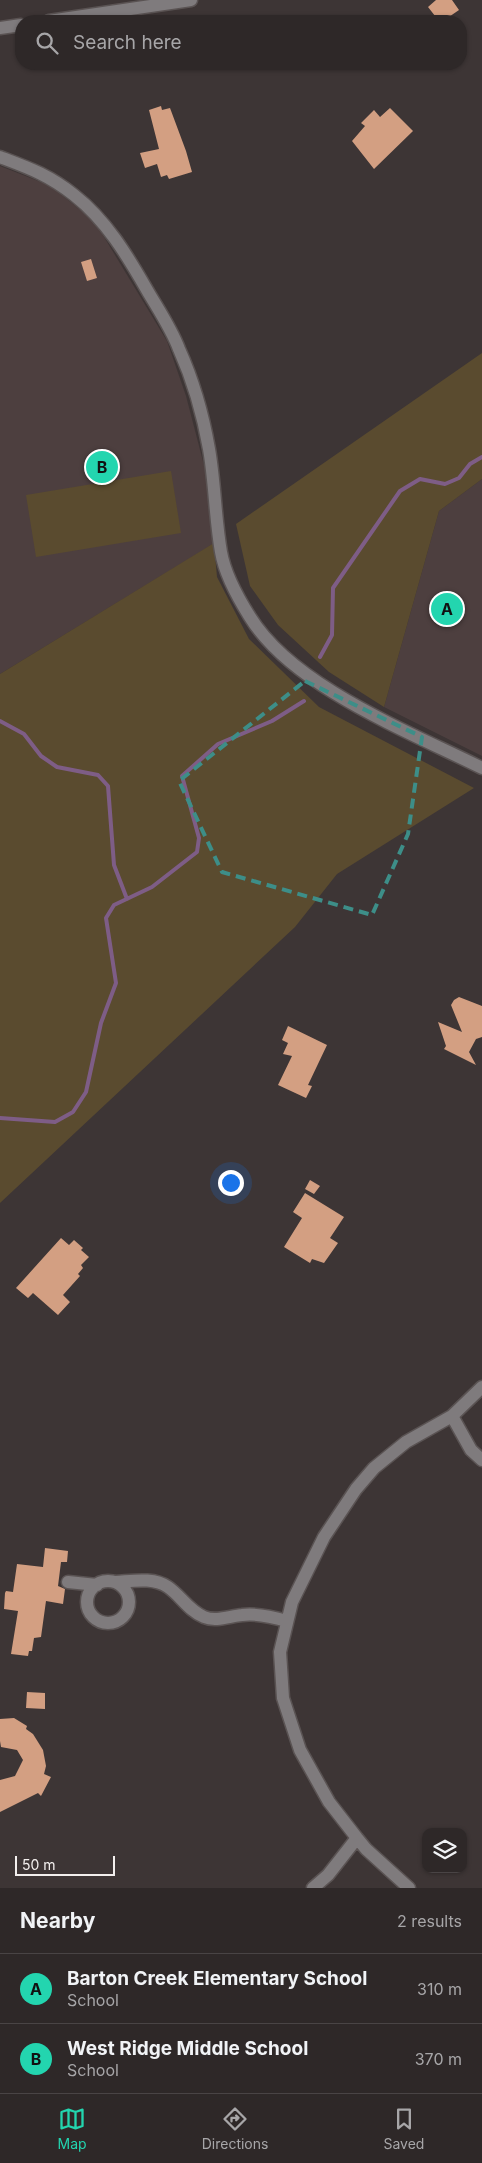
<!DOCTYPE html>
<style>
:root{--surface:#2e2828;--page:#3a3434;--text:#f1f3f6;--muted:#a7a6a8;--line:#494445;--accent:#23d5af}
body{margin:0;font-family:Inter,sans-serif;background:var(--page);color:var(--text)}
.controls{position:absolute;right:15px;bottom:15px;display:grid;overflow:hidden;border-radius:10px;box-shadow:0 1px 4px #0004}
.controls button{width:45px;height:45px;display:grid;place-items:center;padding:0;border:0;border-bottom:1px solid var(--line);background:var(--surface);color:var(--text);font:25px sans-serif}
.scale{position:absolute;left:15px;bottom:12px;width:100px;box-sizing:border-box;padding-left:5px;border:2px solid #f3efee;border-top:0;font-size:14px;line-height:18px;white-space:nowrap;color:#f3efee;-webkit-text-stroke:4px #3d3535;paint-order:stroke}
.you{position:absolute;left:230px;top:1182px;width:18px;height:18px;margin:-12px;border:4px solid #fff;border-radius:50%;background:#1a73e8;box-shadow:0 0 0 8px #1a73e833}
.badge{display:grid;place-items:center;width:32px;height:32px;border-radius:50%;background:var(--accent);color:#111;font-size:16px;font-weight:700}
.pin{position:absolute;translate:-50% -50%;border:2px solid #fff;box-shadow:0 1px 5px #0006}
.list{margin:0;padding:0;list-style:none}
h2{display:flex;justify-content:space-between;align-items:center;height:65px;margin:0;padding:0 20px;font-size:21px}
h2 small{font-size:16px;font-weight:400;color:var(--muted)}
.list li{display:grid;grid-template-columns:32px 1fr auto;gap:15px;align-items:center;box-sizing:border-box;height:70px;padding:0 20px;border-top:1px solid var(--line)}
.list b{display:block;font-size:19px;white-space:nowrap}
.list p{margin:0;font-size:16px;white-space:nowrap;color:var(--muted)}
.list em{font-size:16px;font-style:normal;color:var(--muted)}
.icon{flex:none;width:28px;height:28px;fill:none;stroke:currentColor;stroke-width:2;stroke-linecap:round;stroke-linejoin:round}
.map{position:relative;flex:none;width:482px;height:1888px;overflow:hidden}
.search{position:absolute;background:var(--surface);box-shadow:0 1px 4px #0004;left:15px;right:15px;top:15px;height:55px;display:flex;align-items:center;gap:12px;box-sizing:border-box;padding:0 18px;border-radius:20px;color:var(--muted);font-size:19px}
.sheet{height:205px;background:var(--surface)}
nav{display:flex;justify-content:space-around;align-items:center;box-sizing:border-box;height:70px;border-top:1px solid var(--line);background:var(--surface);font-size:14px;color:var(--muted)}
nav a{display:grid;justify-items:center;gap:2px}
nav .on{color:var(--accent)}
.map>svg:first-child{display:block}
.built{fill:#4d3f3f}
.green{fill:#5a4b2f}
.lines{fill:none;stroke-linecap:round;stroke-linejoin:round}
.stream{stroke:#7e5d86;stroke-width:4}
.building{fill:#d39f82}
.minor-casing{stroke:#5a5353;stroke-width:15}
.minor{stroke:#7f7b7d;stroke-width:12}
.marked{fill:none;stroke:#3d8e88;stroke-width:4;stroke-dasharray:10 6;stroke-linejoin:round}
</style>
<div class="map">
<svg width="482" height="1888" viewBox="0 0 482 1888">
<rect width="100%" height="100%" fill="#3d3535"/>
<path class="built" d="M 0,166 L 51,186 L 95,222 L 167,341 L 186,396 L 223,538 L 0,674 Z
M 482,479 L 482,756 L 384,707 L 439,511 Z"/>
<path class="green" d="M 482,353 L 482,479 L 439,511 L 384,707 L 329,672 L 278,625 L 250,586 L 236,524 Z
M 171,471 L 181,533 L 36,557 L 26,495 Z
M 214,543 L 217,577 L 249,639 L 319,707 L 474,788 L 337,874 L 295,927 L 0,1203 L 0,674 Z"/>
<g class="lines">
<path class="stream" d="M 320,657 L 332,635 L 333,588 L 400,491 L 420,479 L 445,484 L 459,478 L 470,464 L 482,457
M 0,721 L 24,734 L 41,756 L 57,767 L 98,775 L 108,786 L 114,865 L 127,899
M 0,1118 L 55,1122 L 73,1112 L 86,1092 L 101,1023 L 116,983 L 106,918 L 114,905 L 152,887 L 197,852 L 199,838 L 182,776 L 218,744 L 272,721 L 304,701"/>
</g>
<path class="building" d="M 436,0 L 452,0 L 459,10 L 443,21 L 439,21 L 428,7 Z
M 161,106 L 162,110 L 170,108 L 186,151 L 192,172 L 169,179 L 167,175 L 161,177 L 157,164 L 145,168 L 140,153 L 159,149 L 149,110 Z
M 390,108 L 413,131 L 374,169 L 352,141 L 365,126 L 361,123 L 374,110 L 380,117 Z
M 91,259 L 97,278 L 87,281 L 81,262 Z
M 459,997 L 482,1006 L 482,1037 L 476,1039 L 469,1052 L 476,1065 L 444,1049 L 446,1046 L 438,1022 L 462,1032 L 451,1005 L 454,1000 Z
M 288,1026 L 327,1045 L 308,1085 L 312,1086 L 306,1098 L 278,1085 L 292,1056 L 283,1054 L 288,1043 L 282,1040 Z
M 310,1180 L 320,1186 L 314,1194 L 305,1189 Z
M 305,1193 L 344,1217 L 330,1238 L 338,1243 L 324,1263 L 312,1259 L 310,1263 L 284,1247 L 302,1218 L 293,1212 Z
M 61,1238 L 69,1245 L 74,1240 L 83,1248 L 81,1250 L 89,1257 L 81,1265 L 83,1268 L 78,1274 L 80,1276 L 63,1295 L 70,1302 L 58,1315 L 33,1293 L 28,1298 L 16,1288 Z
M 45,1548 L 68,1551 L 67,1562 L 61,1562 L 58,1586 L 65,1589 L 63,1604 L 46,1601 L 41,1637 L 34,1638 L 32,1651 L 29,1651 L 28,1656 L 11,1654 L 18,1611 L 4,1609 L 5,1593 L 6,1591 L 13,1592 L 17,1564 L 43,1567 Z
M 27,1692 L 45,1693 L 45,1709 L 26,1708 Z
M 14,1718 L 27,1726 L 26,1729 L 33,1734 L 43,1750 L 46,1766 L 44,1774 L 51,1777 L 41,1796 L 38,1793 L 0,1812 L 0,1780 L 15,1776 L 23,1760 L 17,1750 L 1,1747 L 0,1741 L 0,1719 Z"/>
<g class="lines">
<g class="minor-casing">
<path id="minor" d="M 49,21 L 191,0
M 0,28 L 21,25
M 0,157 C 29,168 49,175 74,195 C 106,220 127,255 147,290 C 158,309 171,328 179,349 C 193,380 203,415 209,449 C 215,483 215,518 221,552 C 225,575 238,598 250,617 C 293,687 410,732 482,768
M 452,1416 L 471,1450 L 482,1460
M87 1602a21 21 0 1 1 42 0a21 21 0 1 1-42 0Z
M 68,1582 L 97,1585
M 116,1582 C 133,1581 153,1577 168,1587 C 181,1596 189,1611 204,1617 C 216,1622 230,1616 242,1615 C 257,1613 273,1617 287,1621
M 313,1888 L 328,1875 L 357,1838
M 409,1888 L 366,1849 L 357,1838 L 329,1802 L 300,1750 L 283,1698 L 280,1652 L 292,1602 L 324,1537 L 356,1489 L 374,1468 L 406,1442 L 452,1416 L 482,1387"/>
</g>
<use href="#minor" class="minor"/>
</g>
<path class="marked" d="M 305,681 L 422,737 L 408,834 L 372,915 L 222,872 L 179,781 Z"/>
</svg>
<div class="controls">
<button><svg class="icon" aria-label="layers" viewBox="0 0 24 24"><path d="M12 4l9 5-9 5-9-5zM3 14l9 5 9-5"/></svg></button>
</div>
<div class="scale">50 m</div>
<div class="you"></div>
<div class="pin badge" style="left:447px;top:609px">A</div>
<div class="pin badge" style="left:102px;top:467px">B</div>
<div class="search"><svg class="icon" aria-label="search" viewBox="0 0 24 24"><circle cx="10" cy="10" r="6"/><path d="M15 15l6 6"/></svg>Search here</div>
</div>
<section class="sheet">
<h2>Nearby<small>2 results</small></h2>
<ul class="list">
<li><span class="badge">A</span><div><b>Barton Creek Elementary School</b><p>School</p></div><em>310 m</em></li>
<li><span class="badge">B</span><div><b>West Ridge Middle School</b><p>School</p></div><em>370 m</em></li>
</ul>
</section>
<nav>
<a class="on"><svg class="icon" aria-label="map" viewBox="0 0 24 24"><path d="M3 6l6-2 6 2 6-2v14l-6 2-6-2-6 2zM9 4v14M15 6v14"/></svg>Map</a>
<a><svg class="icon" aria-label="directions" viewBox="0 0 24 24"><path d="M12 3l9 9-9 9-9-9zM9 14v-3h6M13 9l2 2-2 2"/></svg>Directions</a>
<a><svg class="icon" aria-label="saved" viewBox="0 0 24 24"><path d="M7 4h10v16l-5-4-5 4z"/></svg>Saved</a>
</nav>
